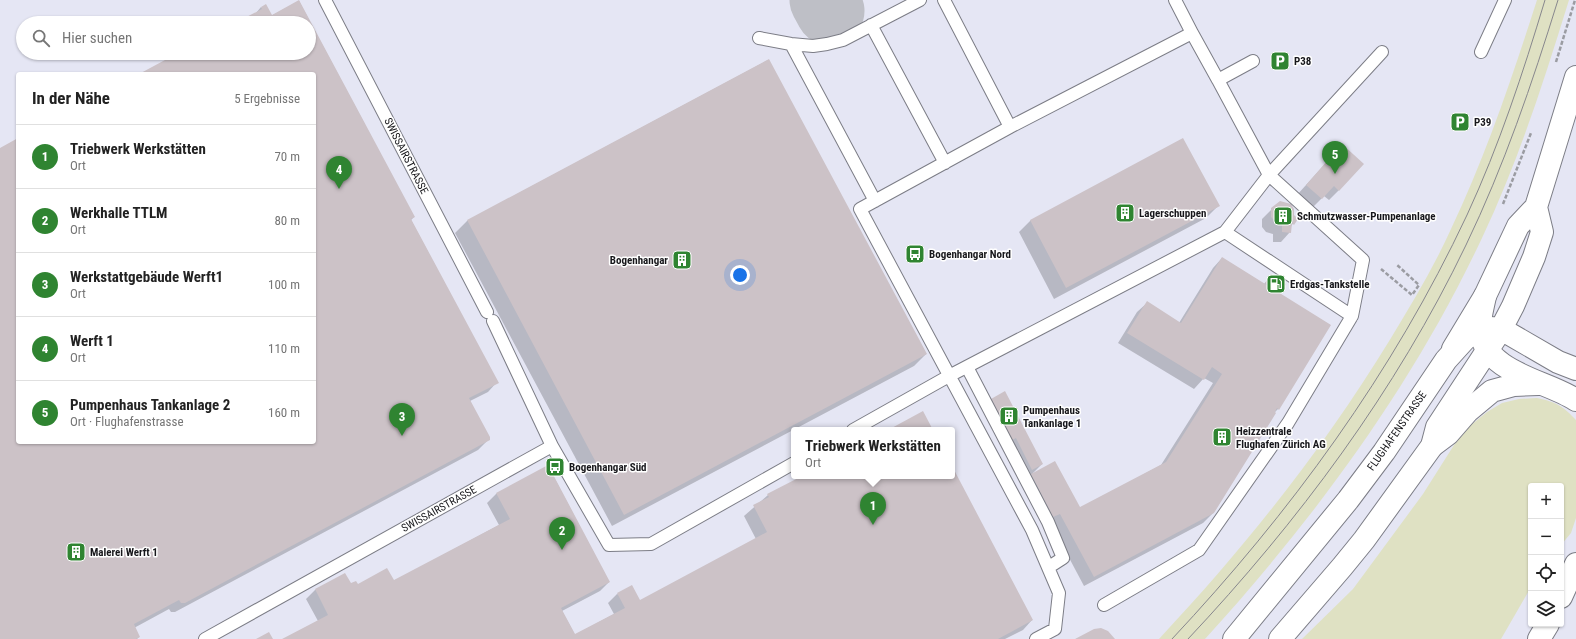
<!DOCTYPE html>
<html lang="de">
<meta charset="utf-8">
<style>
:root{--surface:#fff;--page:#f6f6f6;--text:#222;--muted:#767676;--line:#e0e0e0;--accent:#2f8431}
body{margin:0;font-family:"Roboto Condensed",sans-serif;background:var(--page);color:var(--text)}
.controls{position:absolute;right:12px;bottom:12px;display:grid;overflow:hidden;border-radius:4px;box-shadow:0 1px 3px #0004}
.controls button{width:36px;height:36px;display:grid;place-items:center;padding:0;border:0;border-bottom:1px solid var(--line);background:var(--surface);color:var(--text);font:20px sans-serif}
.you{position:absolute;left:740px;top:275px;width:14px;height:14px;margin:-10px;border:3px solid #fff;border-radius:50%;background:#1a73e8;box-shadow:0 0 0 6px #1a73e833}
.badge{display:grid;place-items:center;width:26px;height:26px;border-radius:50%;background:var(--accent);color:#fff;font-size:13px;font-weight:700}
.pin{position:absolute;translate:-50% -33px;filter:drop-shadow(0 1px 2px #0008)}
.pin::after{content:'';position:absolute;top:21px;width:14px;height:12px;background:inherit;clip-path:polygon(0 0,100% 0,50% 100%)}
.popup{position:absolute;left:791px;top:427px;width:164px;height:52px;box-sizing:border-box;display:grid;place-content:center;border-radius:4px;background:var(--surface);filter:drop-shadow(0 1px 3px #0005);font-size:13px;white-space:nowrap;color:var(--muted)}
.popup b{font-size:15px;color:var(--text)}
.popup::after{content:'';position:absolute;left:50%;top:100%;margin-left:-8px;border:8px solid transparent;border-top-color:var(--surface)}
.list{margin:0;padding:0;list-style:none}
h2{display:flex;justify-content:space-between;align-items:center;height:52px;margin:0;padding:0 16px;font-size:17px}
h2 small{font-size:13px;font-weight:400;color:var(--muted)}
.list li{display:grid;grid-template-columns:26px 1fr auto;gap:12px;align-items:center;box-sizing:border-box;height:64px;padding:0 16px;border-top:1px solid var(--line)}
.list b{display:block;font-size:15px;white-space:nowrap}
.list p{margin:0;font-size:13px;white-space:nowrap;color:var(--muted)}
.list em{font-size:13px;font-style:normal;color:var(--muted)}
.icon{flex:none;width:22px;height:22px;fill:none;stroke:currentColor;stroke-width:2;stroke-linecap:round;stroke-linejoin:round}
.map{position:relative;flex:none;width:1576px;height:639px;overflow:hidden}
.search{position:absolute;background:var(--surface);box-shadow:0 1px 3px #0004;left:16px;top:16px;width:300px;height:44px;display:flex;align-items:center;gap:10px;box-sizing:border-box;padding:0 14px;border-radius:22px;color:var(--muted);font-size:15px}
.panel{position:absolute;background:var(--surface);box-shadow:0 1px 3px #0004;left:16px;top:72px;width:300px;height:372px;border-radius:4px}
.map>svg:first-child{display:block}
.built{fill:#e5e6f4;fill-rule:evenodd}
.green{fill:#dfe1c3}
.shadow{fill:#0003}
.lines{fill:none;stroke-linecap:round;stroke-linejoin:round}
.taxiway{stroke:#bebfc6;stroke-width:69}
.building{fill:#ccc2c7}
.lane-casing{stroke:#7c7d86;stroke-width:14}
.street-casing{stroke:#7c7d86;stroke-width:24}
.secondary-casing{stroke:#7c7d86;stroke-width:24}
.highway-casing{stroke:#7c7d86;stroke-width:24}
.path{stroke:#9b9ca2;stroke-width:2.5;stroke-dasharray:4 2;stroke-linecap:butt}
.lane{stroke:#fff;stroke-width:12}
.street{stroke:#fff;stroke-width:22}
.secondary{stroke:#fff;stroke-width:22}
.highway{stroke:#fff;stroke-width:22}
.tram{stroke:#87878d;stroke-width:1}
.labels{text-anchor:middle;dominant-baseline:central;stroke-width:3;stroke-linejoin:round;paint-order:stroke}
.poi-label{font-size:11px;font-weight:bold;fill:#17171b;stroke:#fff;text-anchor:start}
.street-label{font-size:11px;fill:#17171b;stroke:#fff}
</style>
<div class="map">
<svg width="1576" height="639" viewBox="0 0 1576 639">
<rect width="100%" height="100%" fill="#f6f7ff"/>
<path class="built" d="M 0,0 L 1576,0 L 1576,639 L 0,639 ZM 23,23 L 309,23 L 309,53 L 23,53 ZM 18,74 L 314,74 L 314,442 L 18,442 ZM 794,430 L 952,430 L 952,476 L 794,476 ZM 1531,486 L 1561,486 L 1561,624 L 1531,624 Z"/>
<path class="green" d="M 1537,0 L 1569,0 C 1544,81 1518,162 1482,238 C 1412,387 1315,518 1205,639 L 1159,639 C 1247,545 1324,448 1391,338 C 1412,303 1434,267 1451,229 C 1486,155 1512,78 1537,0 Z
M 1537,398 C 1556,402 1563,406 1576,420 L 1576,518 L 1571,533 L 1561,545 L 1561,486 L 1531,486 L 1531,587 L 1501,639 L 1302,639 L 1353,589 L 1423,494 L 1454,445 L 1471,425 L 1487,412 L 1502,403 L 1519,399 Z"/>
<path class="shadow" d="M 299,1 L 414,217 L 411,220 L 497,382 L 488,392 L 470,401 L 488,440 L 478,450 L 175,612 L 171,612 L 169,609 L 134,628 L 139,637 L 137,639 L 0,639 L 0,149 L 18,139 L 18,442 L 314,442 L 314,74 L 141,74 L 180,53 L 309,53 L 309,23 L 237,23 L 256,13 L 261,7 L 271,16 Z
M 768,60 L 926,354 L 914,366 L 612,526 L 455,233 L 467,221 Z
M 1333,155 L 1339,190 L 1329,200 L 1324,196 L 1312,208 L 1297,195 Z
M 1218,206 L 1206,218 L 1054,299 L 1019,232 L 1031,220 Z
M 1272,209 L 1293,215 L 1297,219 L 1291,226 L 1290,232 L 1281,242 L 1273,242 L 1273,234 L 1266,232 L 1262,227 L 1262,219 Z
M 1222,258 L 1264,284 L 1271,276 L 1280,292 L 1279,294 L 1330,325 L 1278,409 L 1274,413 L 1213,513 L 1203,523 L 1084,586 L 1050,522 L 1022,484 L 1031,475 L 1023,479 L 1006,447 L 1003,449 L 982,409 L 991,400 L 1005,393 L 1042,464 L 1033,473 L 1080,509 L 1161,465 L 1213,383 L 1204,378 L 1194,389 L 1118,343 L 1137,312 L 1147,303 L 1179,323 L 1213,268 Z
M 548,466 L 609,582 L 600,591 L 562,611 L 575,635 L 614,614 L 608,603 L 617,594 L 640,601 L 756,539 L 744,516 L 768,495 L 804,476 L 952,476 L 952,468 L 1032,620 L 1023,630 L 1005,639 L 285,639 L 318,621 L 306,599 L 315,590 L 350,585 L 393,582 L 499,525 L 487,503 L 496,494 Z"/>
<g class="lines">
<path class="taxiway" d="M 824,0 L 830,11"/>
</g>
<path class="building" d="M 299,0 L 415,217 L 411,219 L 499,383 L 469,398 L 490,437 L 490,440 L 185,603 L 181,603 L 179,600 L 134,624 L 140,637 L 136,639 L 0,639 L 0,148 L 18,138 L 18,442 L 314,442 L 314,74 L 139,74 L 178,53 L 309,53 L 309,23 L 235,23 L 262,9 L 261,7 L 266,4 L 272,15 Z
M 769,59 L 927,354 L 624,515 L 467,220 Z
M 1183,138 L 1220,206 L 1066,288 L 1030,220 Z
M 1342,144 L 1364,164 L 1339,191 L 1334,186 L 1322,199 L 1306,185 Z
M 1280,201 L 1291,204 L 1294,209 L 1294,215 L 1298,219 L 1294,225 L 1292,223 L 1291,233 L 1282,232 L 1282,224 L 1276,222 L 1271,217 L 1271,208 Z
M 1222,257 L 1331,325 L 1279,410 L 1277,408 L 1275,412 L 1276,413 L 1214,513 L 1094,577 L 1060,514 L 1053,517 L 1031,474 L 1055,461 L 1080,507 L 1166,462 L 1222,374 L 1212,367 L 1204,380 L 1127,333 L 1147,301 L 1181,323 Z
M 1271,274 L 1286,284 L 1281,293 L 1265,283 Z
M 1005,391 L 1043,464 L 1032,470 L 1016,438 L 1012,440 L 991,399 Z
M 923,411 L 933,430 L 888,430 Z
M 548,465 L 610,582 L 561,608 L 575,634 L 625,608 L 617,593 L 632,585 L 640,600 L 767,532 L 753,505 L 769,497 L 767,494 L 802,476 L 952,476 L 952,466 L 1033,620 L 998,639 L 282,639 L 328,615 L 315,589 L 345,573 L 351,583 L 356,581 L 358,584 L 387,568 L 394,580 L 510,519 L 496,493 Z
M 1101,628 L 1108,631 L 1115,639 L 1075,639 L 1094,629 Z
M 269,632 L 273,639 L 256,639 Z"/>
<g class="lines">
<g class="lane-casing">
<path id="lane" d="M 325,0 L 487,312
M 944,0 L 1010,127
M 871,25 L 945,163
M 1192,33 L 1218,80
M 759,38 L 791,44 L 813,46 L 827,44 L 843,40 L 920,0
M 791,44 L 875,201
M 1481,52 L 1505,0
M 1352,316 L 1363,260 L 1269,175 L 1382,52
M 967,367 L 1048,522 L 1063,558 L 1049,567
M 853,430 L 949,376 L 1225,232 L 1269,175 L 1218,80 L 1253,61
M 552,446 L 609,545 L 651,544 L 794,463
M 1104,605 L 1199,550 L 1288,423 L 1352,316 L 1225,232
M 205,639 L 552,446 L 493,321
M 1036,639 L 1055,629 L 1059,593 L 1032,530 L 860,209 L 1010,127 L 1192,33 L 1175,0"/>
</g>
<g class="street-casing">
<path id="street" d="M 1501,329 L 1513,306 L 1534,257 L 1542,232 L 1536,207
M 1453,349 L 1485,296 L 1518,226 L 1536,207 L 1576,77"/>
</g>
<g class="secondary-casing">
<path id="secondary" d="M 1234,639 L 1348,500 L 1384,452 L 1446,360 L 1465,339 L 1480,329 L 1490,328 L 1501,329 L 1558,362 L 1576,369
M 1280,639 L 1342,567 L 1364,540 L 1432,446 L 1437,427 L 1498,334"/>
</g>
<g class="highway-casing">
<path id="highway" d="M 1485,296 C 1483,307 1479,319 1480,330 C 1486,374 1546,380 1576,400
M 1432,446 L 1448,434 L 1468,411 L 1492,391 L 1514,385 L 1538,384
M 1561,597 L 1576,564
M 1539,639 L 1548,624"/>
</g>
<path class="path" d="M 1556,62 L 1575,0
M 1503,204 L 1531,133
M 1381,269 L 1412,295 L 1419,285 L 1396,264"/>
<use href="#lane" class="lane"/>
<use href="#street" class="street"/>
<use href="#secondary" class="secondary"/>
<use href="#highway" class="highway"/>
<path class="tram" d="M 1172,639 C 1290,513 1393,373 1467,215 C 1499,146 1523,73 1545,0
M 1188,639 C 1298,522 1396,391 1466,245 C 1504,166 1532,84 1558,0"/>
</g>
<defs>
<g id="parking-square" transform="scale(1)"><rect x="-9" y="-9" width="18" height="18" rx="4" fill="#2f8431" stroke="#fff"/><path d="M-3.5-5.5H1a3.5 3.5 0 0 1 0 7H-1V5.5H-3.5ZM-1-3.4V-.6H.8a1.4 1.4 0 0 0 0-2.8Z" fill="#fff"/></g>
<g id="building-square" transform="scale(1)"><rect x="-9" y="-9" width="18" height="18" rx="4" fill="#2f8431" stroke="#fff"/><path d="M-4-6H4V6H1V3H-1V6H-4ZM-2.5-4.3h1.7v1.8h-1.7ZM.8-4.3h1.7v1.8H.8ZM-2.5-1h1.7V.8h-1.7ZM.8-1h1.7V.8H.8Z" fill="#fff"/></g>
<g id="bus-square" transform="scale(1)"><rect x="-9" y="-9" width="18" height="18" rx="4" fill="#2f8431" stroke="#fff"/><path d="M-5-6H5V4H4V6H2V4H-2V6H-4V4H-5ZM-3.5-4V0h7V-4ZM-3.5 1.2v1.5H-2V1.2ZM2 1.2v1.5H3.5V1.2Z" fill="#fff"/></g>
<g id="fuel-square" transform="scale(1)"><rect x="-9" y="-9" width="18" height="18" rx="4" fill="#2f8431" stroke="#fff"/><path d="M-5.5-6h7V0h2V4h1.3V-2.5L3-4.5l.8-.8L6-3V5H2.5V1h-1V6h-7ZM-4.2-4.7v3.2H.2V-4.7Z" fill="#fff"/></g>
</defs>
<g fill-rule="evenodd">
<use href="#parking-square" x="1280" y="61"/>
<use href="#parking-square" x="1460" y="122"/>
<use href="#building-square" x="1125" y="213"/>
<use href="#building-square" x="1283" y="216"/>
<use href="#bus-square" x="915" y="254"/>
<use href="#building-square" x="682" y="260"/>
<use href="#fuel-square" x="1276" y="284"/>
<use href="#building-square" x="1009" y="416"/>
<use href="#building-square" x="1222" y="437"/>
<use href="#bus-square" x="555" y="467"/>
<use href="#building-square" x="76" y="552"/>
</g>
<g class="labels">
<g class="poi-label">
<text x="1294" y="61">P38</text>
<text x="1474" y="122">P39</text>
<text x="1139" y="213">Lagerschuppen</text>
<text x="1297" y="216">Schmutzwasser-Pumpenanlage</text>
<text x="929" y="254">Bogenhangar Nord</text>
<text x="668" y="260" text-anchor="end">Bogenhangar</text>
<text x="1290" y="284">Erdgas-Tankstelle</text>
<text x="1023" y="410">Pumpenhaus<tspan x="1023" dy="13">Tankanlage 1</tspan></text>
<text x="1236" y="431">Heizzentrale<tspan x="1236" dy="13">Flughafen Zürich AG</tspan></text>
<text x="569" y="467">Bogenhangar Süd</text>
<text x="90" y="552">Malerei Werft 1</text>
</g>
<g class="street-label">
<text transform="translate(406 156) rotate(63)">SWISSAIRSTRASSE</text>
<text transform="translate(1397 431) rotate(-55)">FLUGHAFENSTRASSE</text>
<text transform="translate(439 509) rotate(-29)">SWISSAIRSTRASSE</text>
</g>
</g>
</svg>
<div class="controls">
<button>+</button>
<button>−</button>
<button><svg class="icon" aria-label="locate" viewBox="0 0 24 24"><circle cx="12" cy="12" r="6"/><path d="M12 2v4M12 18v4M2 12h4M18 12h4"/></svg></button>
<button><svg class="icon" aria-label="layers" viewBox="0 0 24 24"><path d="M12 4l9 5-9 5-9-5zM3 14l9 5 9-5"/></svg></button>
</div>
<div class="you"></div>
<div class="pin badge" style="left:873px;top:525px">1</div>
<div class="popup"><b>Triebwerk Werkstätten</b>Ort</div>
<div class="pin badge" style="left:562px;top:550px">2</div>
<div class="pin badge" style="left:402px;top:436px">3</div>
<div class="pin badge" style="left:339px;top:189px">4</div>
<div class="pin badge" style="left:1335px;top:174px">5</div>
<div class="search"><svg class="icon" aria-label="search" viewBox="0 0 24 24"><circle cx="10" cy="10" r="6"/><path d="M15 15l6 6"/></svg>Hier suchen</div>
<section class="panel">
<h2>In der Nähe<small>5 Ergebnisse</small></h2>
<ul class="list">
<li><span class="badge">1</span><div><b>Triebwerk Werkstätten</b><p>Ort</p></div><em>70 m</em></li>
<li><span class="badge">2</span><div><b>Werkhalle TTLM</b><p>Ort</p></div><em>80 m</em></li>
<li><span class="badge">3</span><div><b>Werkstattgebäude Werft1</b><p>Ort</p></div><em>100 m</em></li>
<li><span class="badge">4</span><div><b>Werft 1</b><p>Ort</p></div><em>110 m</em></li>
<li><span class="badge">5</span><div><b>Pumpenhaus Tankanlage 2</b><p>Ort · Flughafenstrasse</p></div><em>160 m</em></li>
</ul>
</section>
</div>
